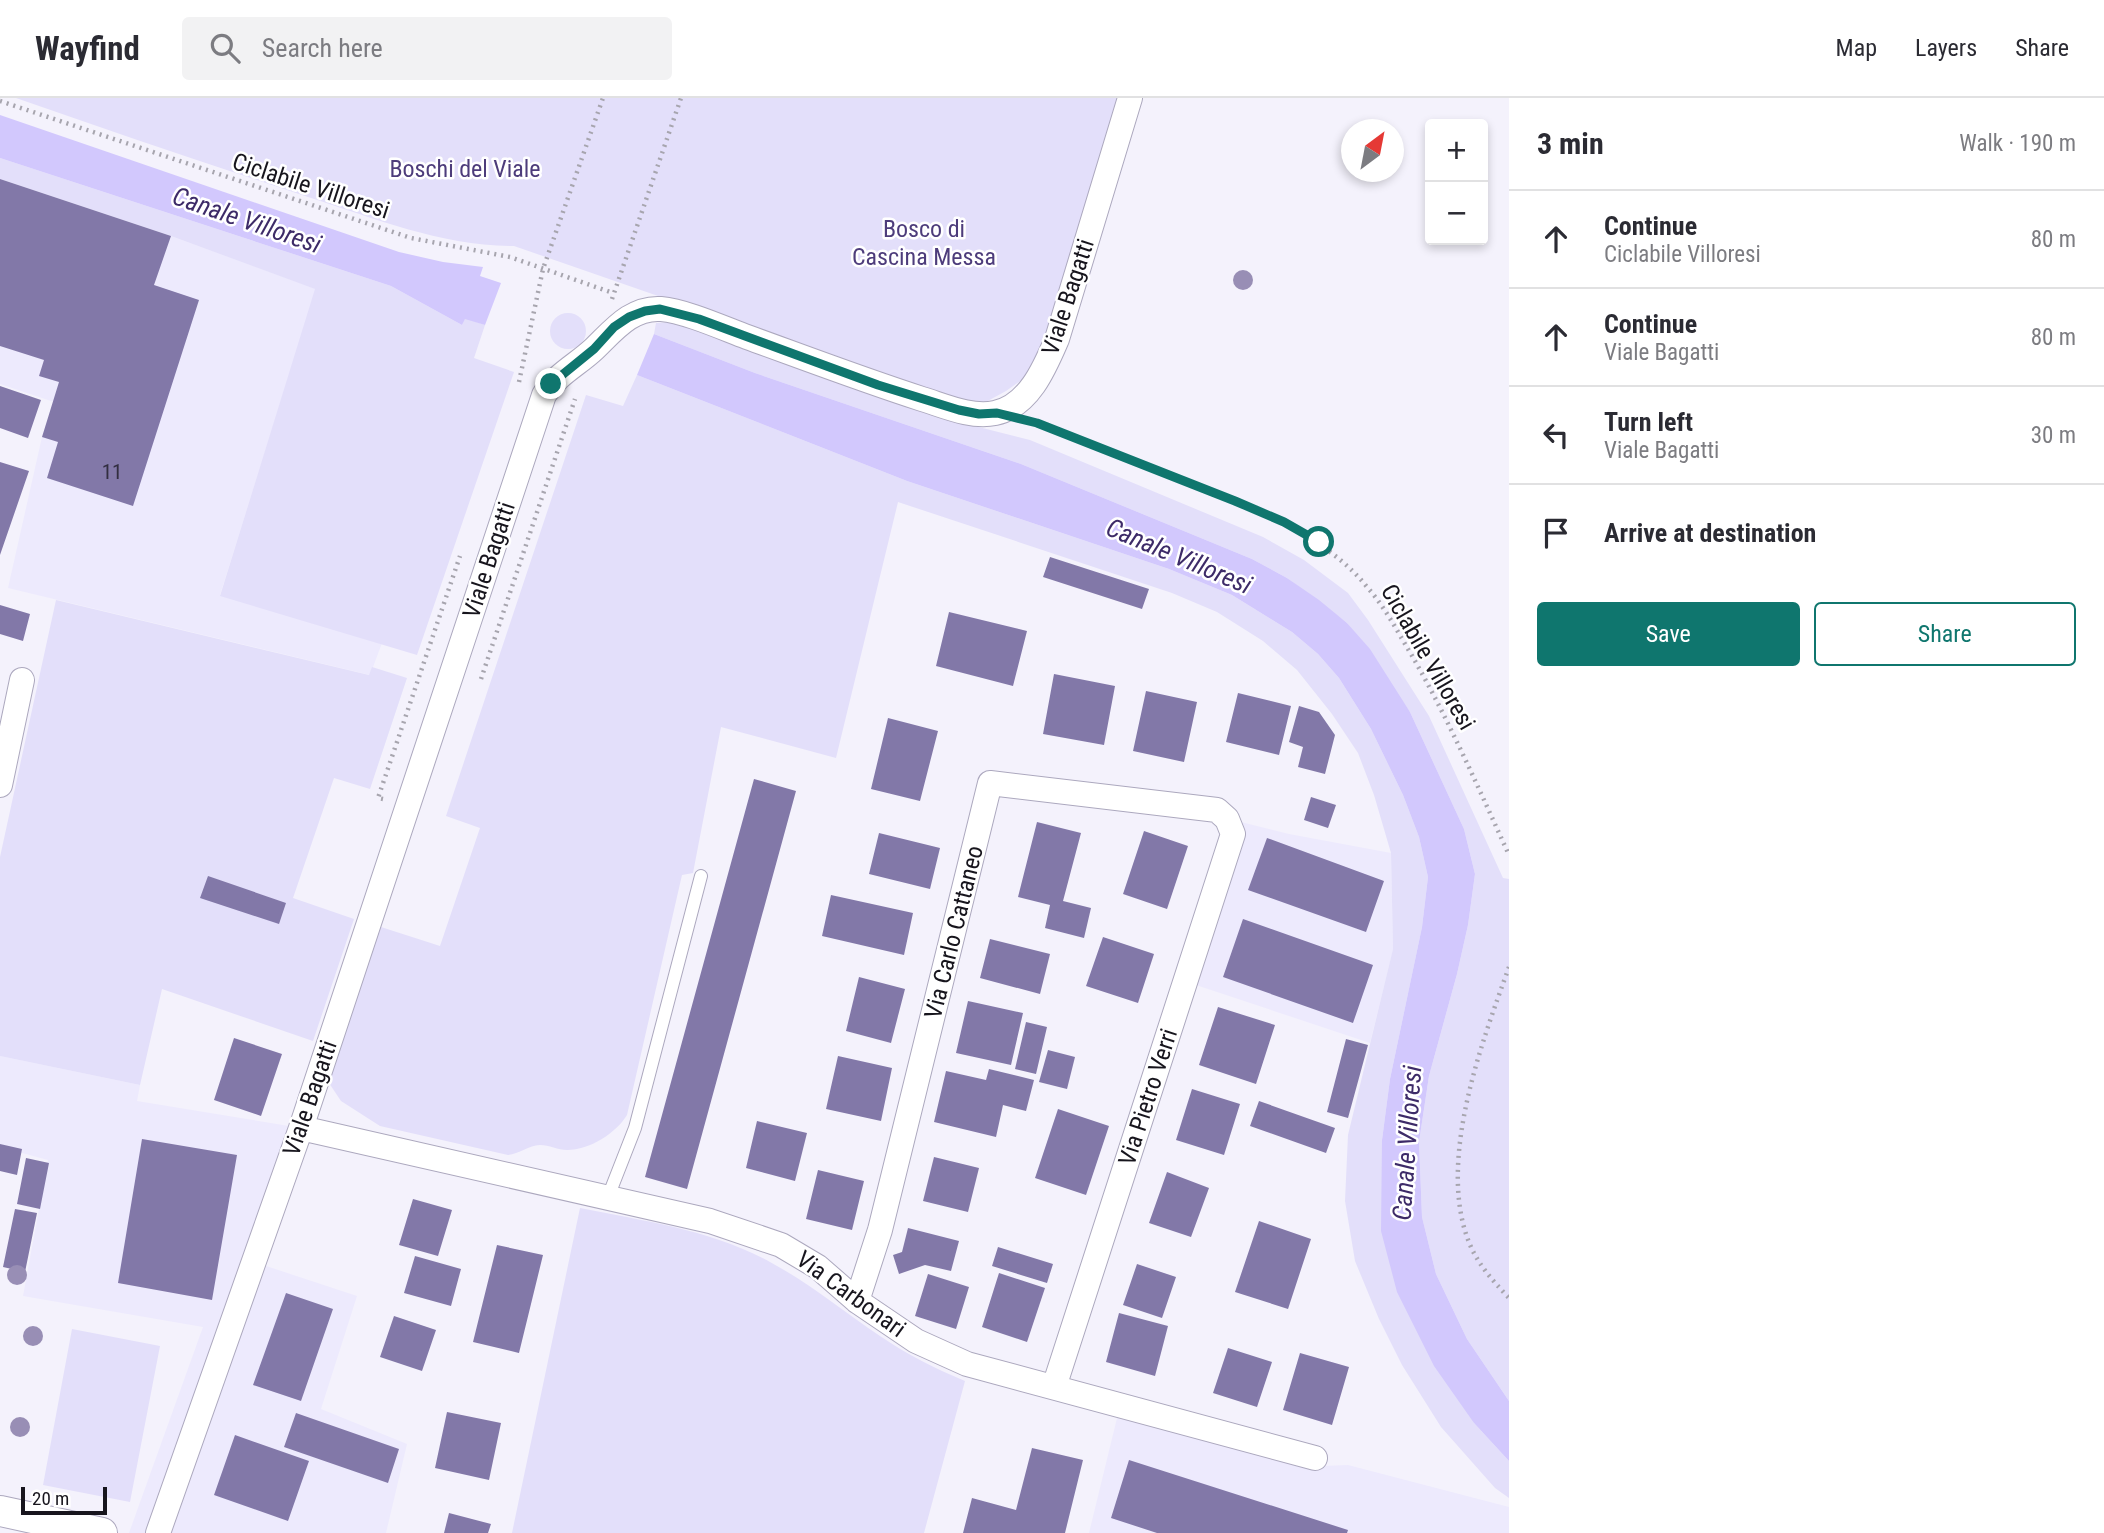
<!DOCTYPE html>
<meta charset="utf-8">
<style>
:root{--surface:#fff;--page:#f2f2f3;--text:#2b2b33;--muted:#7c7c81;--line:#e1e1e2;--accent:#0f766e}
body{margin:0;font-family:"Roboto Condensed",sans-serif;background:var(--page);color:var(--text)}
.controls{position:absolute;right:21px;top:21px;display:grid;overflow:hidden;border-radius:7px;box-shadow:0 4px 10px #0003}
.controls button{width:63px;height:63px;display:grid;place-items:center;padding:0;border:0;border-bottom:2px solid var(--line);background:var(--surface);color:var(--text);font:35px sans-serif}
.compass{position:absolute;left:1341px;top:21px;width:63px;height:63px;border-radius:50%;background:var(--surface);box-shadow:0 4px 10px #0003;rotate:32deg}
.scale{position:absolute;left:21px;bottom:18px;width:86px;box-sizing:border-box;padding-left:7px;border:4px solid #17151d;border-top:0;font-size:19px;line-height:24px;white-space:nowrap;color:#17151d;-webkit-text-stroke:5px #fff;paint-order:stroke}
.stop{position:absolute;width:21px;height:21px;margin:-16px;border:5px solid #0f766e;border-radius:50%;background:#fff}
.stop.end{background:#0f766e;border-color:#fff;box-shadow:0 2px 7px #0008}
.list{margin:0;padding:0;list-style:none}
h2{display:flex;justify-content:space-between;align-items:center;height:91px;margin:0;padding:0 28px;font-size:30px}
h2 small{font-size:23px;font-weight:400;color:var(--muted)}
.list li{display:grid;grid-template-columns:46px 1fr auto;gap:21px;align-items:center;box-sizing:border-box;height:98px;padding:0 28px;border-top:2px solid var(--line)}
.list b{display:block;font-size:26px;white-space:nowrap}
.list p{margin:0;font-size:23px;white-space:nowrap;color:var(--muted)}
.list em{font-size:23px;font-style:normal;color:var(--muted)}
.actions{display:flex;gap:14px;padding:21px 28px}
.actions a{flex:1;padding:16px 0;border:2px solid var(--accent);border-radius:7px;text-align:center;font-size:24px;color:var(--accent)}
.actions .main{background:var(--accent);color:#fff}
.icon{flex:none;width:38px;height:38px;fill:none;stroke:currentColor;stroke-width:2;stroke-linecap:round;stroke-linejoin:round}
.map{position:relative;flex:none;width:1509px;height:1435px;overflow:hidden}
header{display:flex;align-items:center;gap:42px;box-sizing:border-box;height:98px;padding:0 35px;background:var(--surface);border-bottom:2px solid var(--line)}
header strong{font-size:33px}
nav{display:flex;gap:38px;margin-inline-start:auto;font-size:24px}
.search{width:490px;height:63px;background:var(--page);display:flex;align-items:center;gap:18px;box-sizing:border-box;padding:0 24px;border-radius:7px;color:var(--muted);font-size:26px}
main{display:flex}
aside{flex:1;background:var(--surface)}
.map>svg:first-child{display:block}
.built{fill:#edeafd}
.green{fill:#e3dffa}
.water{fill:#d2c8fd}
.building{fill:#8278a8}
.lines{fill:none;stroke-linecap:round;stroke-linejoin:round}
.service-casing{stroke:#aca8be;stroke-width:14}
.minor-casing{stroke:#aca8be;stroke-width:26}
.tertiary-casing{stroke:#aca8be;stroke-width:32}
.path{stroke:#a7a5ae;stroke-width:4.5;stroke-dasharray:2 5;stroke-linecap:butt}
.service{stroke:#fff;stroke-width:12}
.minor{stroke:#fff;stroke-width:24}
.tertiary{stroke:#fff;stroke-width:30}
.tree{fill:#988eb5}
.route{stroke:#0f766e;stroke-width:9}
.labels{text-anchor:middle;dominant-baseline:central;stroke-width:5;stroke-linejoin:round;paint-order:stroke}
.number-label{font-size:21px;fill:#322e40}
.park-label{font-size:24px;fill:#4d3c7b;stroke:#fff}
.street-label{font-size:24px;fill:#17151d;stroke:#fff}
.water-label{font-size:26px;font-style:italic;fill:#3d2b68;stroke:#fff}
</style>
<header>
<strong>Wayfind</strong>
<div class="search"><svg class="icon" aria-label="search" viewBox="0 0 24 24"><circle cx="10" cy="10" r="6"/><path d="M15 15l6 6"/></svg>Search here</div>
<nav><a>Map</a><a>Layers</a><a>Share</a></nav>
</header>
<main>
<div class="map">
<svg width="1509" height="1435" viewBox="0 0 1509 1435">
<rect width="100%" height="100%" fill="#f4f2fc"/>
<path class="built" d="M 0,81 L 171,138 L 316,191 L 220,497 L 382,545 L 370,577 L 8,490 L 42,339 L 54,304 L 0,286 Z
M 1241,724 L 1289,736 L 1391,755 L 1393,852 L 1370,945 L 1190,885 Z
M 0,958 L 140,987 L 137,1003 L 301,1030 L 254,1164 L 357,1198 L 321,1311 L 407,1346 L 386,1435 L 129,1435 L 203,1229 L 23,1198 L 48,1062 L 0,1049 Z
M 1118,1316 L 1322,1368 L 1348,1367 L 1509,1409 L 1509,1435 L 1089,1435 Z"/>
<path class="green" d="M 16,0 L 1122,0 L 1048,238 L 1026,279 L 1006,293 L 984,305 L 967,305 L 514,148 C 442,148 376,121 308,99 C 211,67 113,34 16,0 Z
M 0,60 L 391,188 L 462,227 L 465,220 L 485,227 L 474,260 L 514,274 L 417,557 L 220,498 L 315,191 L 171,138 L 0,81 Z
M550 233a18 18 0 1 1 36 0a18 18 0 1 1-36 0Z
M 670,224 L 696,229 L 951,322 L 1030,342 L 1263,439 L 1304,462 L 1348,495 L 1368,522 L 1429,618 L 1503,780 L 1509,781 L 1509,1303 L 1467,1241 L 1436,1176 L 1422,1119 L 1419,1044 L 1429,978 L 1457,876 L 1468,827 L 1475,776 L 1464,731 L 1410,614 L 1347,525 L 1287,480 L 1252,461 L 1021,366 L 755,275 L 654,236 L 656,225 Z
M 637,277 L 907,383 L 1169,471 L 1232,497 L 1292,534 L 1318,556 L 1339,580 L 1371,631 L 1403,697 L 1419,739 L 1428,779 L 1422,829 L 1390,981 L 1382,1042 L 1474,1325 L 1509,1363 L 1509,1400 L 1495,1390 L 1441,1329 L 1402,1267 L 1379,1221 L 1355,1163 L 1345,1103 L 1348,1037 L 1393,851 L 1391,755 L 1374,697 L 1358,655 L 1332,616 L 1297,572 L 1263,543 L 1217,514 L 1172,495 L 898,404 L 836,660 L 721,629 L 693,775 L 682,777 L 627,1017 C 616,1035 590,1052 567,1052 C 558,1052 549,1047 540,1047 C 529,1047 519,1056 508,1057 L 380,1028 L 341,1003 L 329,985 L 330,972 L 381,829 L 440,848 L 480,730 L 446,718 L 586,297 L 623,308 Z
M 56,502 L 369,577 L 372,569 L 407,580 L 370,691 L 334,680 L 293,800 L 354,821 L 313,943 L 162,891 L 140,987 L 0,958 L 0,759 Z
M 580,1110 C 644,1123 712,1132 770,1164 C 809,1185 843,1213 880,1238 C 906,1256 936,1271 965,1283 L 924,1435 L 512,1435 Z
M 72,1231 L 160,1248 L 130,1404 L 43,1387 Z"/>
<path class="water" d="M 0,17 L 399,154 L 443,164 L 483,169 L 480,178 L 501,185 L 485,227 L 465,221 L 462,227 L 391,188 L 0,60 Z
M 654,236 L 755,275 L 1021,366 L 1252,461 L 1287,480 L 1319,502 L 1347,525 L 1370,551 L 1410,614 L 1464,731 L 1475,776 L 1468,827 L 1457,876 L 1429,978 L 1419,1044 L 1422,1119 L 1436,1176 L 1467,1241 L 1509,1303 L 1509,1363 L 1474,1325 L 1434,1268 L 1397,1194 L 1381,1133 L 1382,1042 L 1390,981 L 1422,829 L 1428,779 L 1419,739 L 1403,697 L 1371,631 L 1339,580 L 1318,556 L 1292,534 L 1232,497 L 1169,471 L 907,383 L 637,277 Z"/>
<path class="building" d="M 0,81 L 171,138 L 154,187 L 199,202 L 133,408 L 47,380 L 58,344 L 42,339 L 59,284 L 39,278 L 44,262 L 0,248 Z
M 0,288 L 41,302 L 28,340 L 0,330 Z
M 0,364 L 29,373 L 0,457 Z
M 1050,459 L 1149,491 L 1142,511 L 1043,479 Z
M 0,507 L 30,516 L 23,543 L 0,536 Z
M 949,514 L 1027,533 L 1013,588 L 936,568 Z
M 1054,576 L 1115,588 L 1104,647 L 1043,636 Z
M 1146,593 L 1197,604 L 1184,664 L 1133,653 Z
M 1238,595 L 1291,608 L 1279,657 L 1226,644 Z
M 1299,608 L 1319,614 L 1335,637 L 1325,676 L 1298,669 L 1303,649 L 1289,644 Z
M 888,620 L 938,633 L 920,703 L 871,691 Z
M 754,681 L 796,693 L 687,1091 L 645,1079 Z
M 1311,699 L 1336,707 L 1328,730 L 1304,722 Z
M 1037,724 L 1081,735 L 1063,803 L 1091,810 L 1084,840 L 1045,830 L 1050,807 L 1018,799 Z
M 1144,733 L 1188,748 L 1167,811 L 1123,796 Z
M 879,735 L 940,750 L 930,791 L 869,776 Z
M 1267,740 L 1384,783 L 1366,834 L 1248,792 Z
M 208,778 L 286,805 L 279,826 L 200,800 Z
M 831,797 L 913,815 L 904,857 L 822,838 Z
M 1243,821 L 1373,867 L 1353,925 L 1223,879 Z
M 1103,839 L 1154,856 L 1138,905 L 1086,888 Z
M 990,841 L 1050,856 L 1040,896 L 980,880 Z
M 859,879 L 905,891 L 891,945 L 846,933 Z
M 968,903 L 1023,915 L 1011,967 L 956,955 Z
M 1218,909 L 1275,927 L 1256,986 L 1199,967 Z
M 1026,924 L 1047,929 L 1036,976 L 1015,971 Z
M 234,940 L 282,956 L 261,1018 L 214,1002 Z
M 1346,941 L 1368,947 L 1348,1020 L 1327,1014 Z
M 1048,952 L 1075,959 L 1067,991 L 1039,984 Z
M 838,958 L 892,970 L 881,1023 L 826,1011 Z
M 989,971 L 1034,982 L 1026,1013 L 1003,1007 L 996,1039 L 934,1024 L 946,973 L 986,982 Z
M 1192,991 L 1240,1006 L 1224,1057 L 1176,1042 Z
M 1259,1003 L 1335,1030 L 1326,1055 L 1250,1028 Z
M 1058,1011 L 1109,1028 L 1086,1097 L 1035,1080 Z
M 757,1023 L 807,1035 L 795,1083 L 746,1070 Z
M 142,1041 L 237,1057 L 212,1202 L 118,1185 Z
M 0,1046 L 22,1051 L 17,1077 L 0,1073 Z
M 934,1059 L 979,1070 L 968,1114 L 923,1103 Z
M 26,1060 L 49,1065 L 40,1111 L 17,1106 Z
M 818,1072 L 864,1083 L 852,1132 L 806,1121 Z
M 1167,1074 L 1209,1090 L 1191,1139 L 1149,1125 Z
M 413,1101 L 452,1112 L 438,1158 L 399,1147 Z
M 15,1111 L 37,1115 L 25,1174 L 3,1169 Z
M 1259,1123 L 1311,1141 L 1288,1211 L 1235,1194 Z
M 908,1130 L 959,1143 L 951,1173 L 925,1167 L 899,1176 L 893,1157 L 902,1154 Z
M 497,1147 L 543,1157 L 519,1255 L 473,1244 Z
M 998,1149 L 1053,1166 L 1047,1185 L 992,1168 Z
M 415,1158 L 461,1171 L 451,1208 L 404,1195 Z
M 1137,1166 L 1176,1179 L 1162,1220 L 1123,1207 Z
M 999,1175 L 1045,1190 L 1027,1244 L 982,1229 Z
M 928,1176 L 969,1189 L 956,1231 L 915,1218 Z
M 286,1195 L 333,1211 L 301,1303 L 253,1287 Z
M 1119,1215 L 1168,1228 L 1155,1278 L 1106,1264 Z
M 394,1218 L 436,1232 L 422,1273 L 380,1259 Z
M 1228,1250 L 1272,1264 L 1257,1309 L 1213,1295 Z
M 1300,1255 L 1349,1269 L 1332,1327 L 1283,1312 Z
M 447,1314 L 501,1325 L 489,1382 L 435,1370 Z
M 296,1315 L 399,1351 L 388,1385 L 284,1349 Z
M 235,1337 L 309,1363 L 288,1423 L 214,1397 Z
M 1032,1350 L 1083,1362 L 1065,1435 L 963,1435 L 972,1400 L 1016,1412 Z
M 1129,1362 L 1348,1432 L 1347,1435 L 1157,1435 L 1111,1420 Z
M 449,1415 L 491,1426 L 488,1435 L 444,1435 Z"/>
<g class="lines">
<g class="service-casing">
<path id="service" d="M 608,1099 L 635,1030 L 701,778"/>
</g>
<g class="minor-casing">
<path id="minor" d="M 0,687 L 22,582
M 301,1030 L 710,1123 L 781,1147 L 818,1169 L 857,1203 L 916,1243 L 967,1266 L 1315,1360
M 857,1203 L 880,1132 L 990,685 L 1217,712 L 1227,721 L 1233,736 L 1054,1289
M 158,1435 L 301,1030 L 544,297 C 557,276 577,267 594,251 C 613,233 631,209 661,211 C 685,213 723,230 747,239 C 805,260 863,282 922,301 C 945,308 971,320 995,315 C 1029,308 1045,269 1057,241 L 1130,0"/>
</g>
<g class="tertiary-casing">
<path id="tertiary" d="M 0,1413 L 102,1435"/>
</g>
<path class="path" d="M 0,3 L 411,140 L 510,159 L 613,195
M 612,201 L 681,0
M 519,284 L 543,171 L 603,0
M 1035,325 L 1284,424 C 1314,442 1345,461 1367,489 C 1385,509 1397,533 1411,556 C 1448,620 1478,689 1509,757
M 481,581 L 575,301
M 383,701 L 378,700 L 460,458
M 1509,869 C 1481,947 1435,1068 1471,1149 C 1480,1169 1494,1184 1509,1200"/>
<use href="#service" class="service"/>
<use href="#minor" class="minor"/>
<use href="#tertiary" class="tertiary"/>
</g>
<g class="tree">
<circle cx="1243" cy="182" r="10"/>
<circle cx="17" cy="1177" r="10"/>
<circle cx="33" cy="1238" r="10"/>
<circle cx="20" cy="1329" r="10"/>
</g>
<g class="lines">
<path class="route" d="M 551,286 L 594,251 L 614,229 L 629,219 L 645,213 L 660,211 L 699,221 L 878,287 L 959,312 L 979,316 L 997,315 L 1037,325 L 1235,403 L 1284,424 L 1319,444"/>
</g>
<g class="labels">
<g class="number-label">
<text x="112" y="374">11</text>
</g>
<g class="park-label">
<text x="465" y="71">Boschi del Viale</text>
<text x="924" y="131">Bosco di<tspan x="924" dy="28">Cascina Messa</tspan></text>
</g>
<g class="street-label">
<text transform="translate(311 88) rotate(18)">Ciclabile Villoresi</text>
<text transform="translate(1068 199) rotate(-72)">Viale Bagatti</text>
<text transform="translate(489 462) rotate(-72)">Viale Bagatti</text>
<text transform="translate(1428 559) rotate(60)">Ciclabile Villoresi</text>
<text transform="translate(954 834) rotate(-76)">Via Carlo Cattaneo</text>
<text transform="translate(1148 999) rotate(-72)">Via Pietro Verri</text>
<text transform="translate(310 1000) rotate(-71)">Viale Bagatti</text>
<text transform="translate(851 1196) rotate(36)">Via Carbonari</text>
</g>
<g class="water-label">
<text transform="translate(247 122) rotate(19)">Canale Villoresi</text>
<text transform="translate(1179 458) rotate(23)">Canale Villoresi</text>
<text transform="translate(1407 1045) rotate(-86)">Canale Villoresi</text>
</g>
</g>
</svg>
<div class="controls">
<button>+</button>
<button>−</button>
</div>
<svg class="compass" viewBox="-18 -18 36 36"><path d="M0-13l5 13h-10z" fill="#e53935"/><path d="M0 13l5-13h-10z" fill="#7c7c81"/></svg>
<div class="scale">20 m</div>
<div class="stop" style="left:1319px;top:444px"></div>
<div class="stop end" style="left:551px;top:286px"></div>
</div>
<aside>
<h2>3 min<small>Walk · 190 m</small></h2>
<ul class="list">
<li><svg class="icon" aria-label="ahead" viewBox="0 0 24 24"><path d="M12 20V5M6 11l6-6 6 6"/></svg><div><b>Continue</b><p>Ciclabile Villoresi</p></div><em>80 m</em></li>
<li><svg class="icon" aria-label="ahead" viewBox="0 0 24 24"><path d="M12 20V5M6 11l6-6 6 6"/></svg><div><b>Continue</b><p>Viale Bagatti</p></div><em>80 m</em></li>
<li><svg class="icon" aria-label="left" viewBox="0 0 24 24"><path d="M17 20v-9H6M10 6l-5 5 5 5"/></svg><div><b>Turn left</b><p>Viale Bagatti</p></div><em>30 m</em></li>
<li><svg class="icon" aria-label="arrive" viewBox="0 0 24 24"><path d="M6 21V4h12l-3 4 3 4H6"/></svg><div><b>Arrive at destination</b></div></li>
</ul>
<div class="actions"><a class="main">Save</a><a>Share</a></div>
</aside>
</main>
